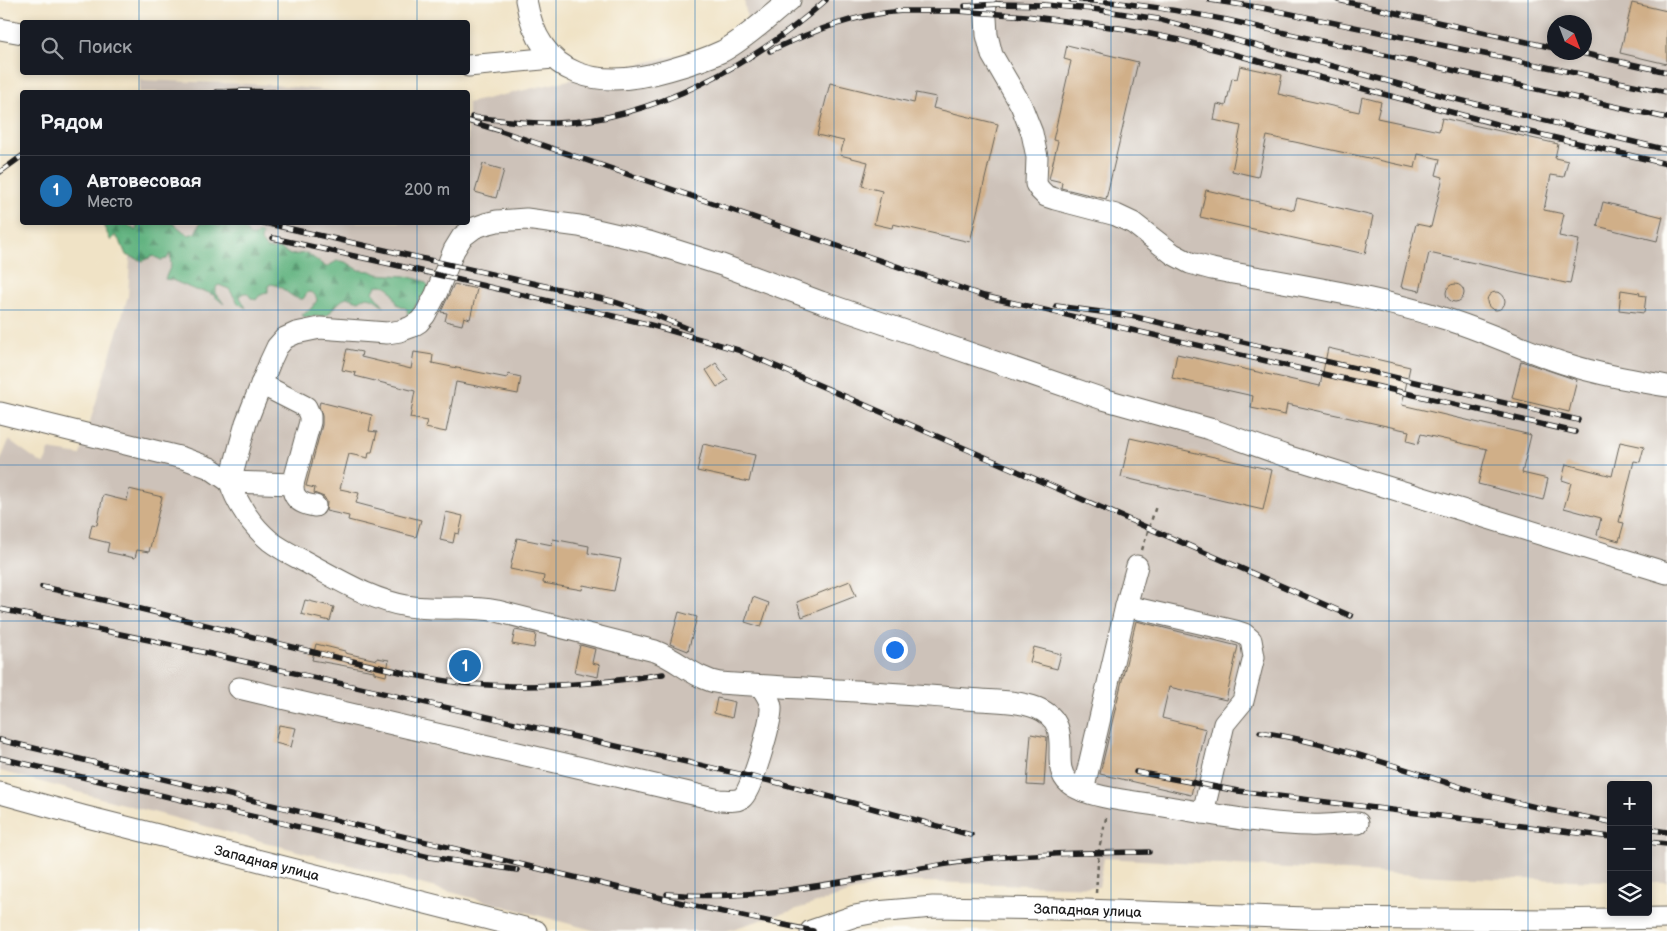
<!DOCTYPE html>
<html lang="ru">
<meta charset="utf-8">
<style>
:root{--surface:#171b24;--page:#242831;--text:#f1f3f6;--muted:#9ea1a6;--line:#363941;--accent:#1f6fb2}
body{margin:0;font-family:"Balsamiq Sans",sans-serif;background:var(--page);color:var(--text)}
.controls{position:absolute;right:15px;bottom:15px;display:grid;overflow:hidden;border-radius:5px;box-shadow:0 2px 8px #0003}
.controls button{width:45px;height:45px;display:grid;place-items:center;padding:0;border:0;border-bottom:1px solid var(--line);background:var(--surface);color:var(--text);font:25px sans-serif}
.compass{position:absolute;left:1547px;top:15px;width:45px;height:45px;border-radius:50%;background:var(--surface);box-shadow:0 2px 8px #0003;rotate:138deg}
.you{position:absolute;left:894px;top:649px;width:18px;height:18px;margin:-12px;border:4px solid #fff;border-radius:50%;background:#1a73e8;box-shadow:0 0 0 8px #1a73e833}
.badge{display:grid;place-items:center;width:32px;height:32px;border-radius:50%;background:var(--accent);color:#fff;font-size:16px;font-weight:700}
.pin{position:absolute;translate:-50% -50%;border:2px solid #fff;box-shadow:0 1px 5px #0006}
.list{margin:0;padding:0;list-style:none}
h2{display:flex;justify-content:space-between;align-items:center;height:65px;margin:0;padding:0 20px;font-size:21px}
h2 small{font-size:16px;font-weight:400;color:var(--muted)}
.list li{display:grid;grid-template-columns:32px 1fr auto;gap:15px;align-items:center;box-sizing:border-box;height:70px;padding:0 20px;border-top:1px solid var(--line)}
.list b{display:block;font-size:19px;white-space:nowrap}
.list p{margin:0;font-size:16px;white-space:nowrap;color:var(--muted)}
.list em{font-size:16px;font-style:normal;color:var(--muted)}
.icon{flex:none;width:28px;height:28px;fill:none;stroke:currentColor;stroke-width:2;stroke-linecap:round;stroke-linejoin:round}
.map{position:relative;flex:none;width:1667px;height:931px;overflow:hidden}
.search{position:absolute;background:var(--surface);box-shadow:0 2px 8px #0003;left:20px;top:20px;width:450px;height:55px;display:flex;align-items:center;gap:12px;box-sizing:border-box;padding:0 18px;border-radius:5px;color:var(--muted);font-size:19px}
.panel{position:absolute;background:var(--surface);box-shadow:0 2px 8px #0003;left:20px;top:90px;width:450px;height:135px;border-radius:5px}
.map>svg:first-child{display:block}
.industrial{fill:#cdc2b9;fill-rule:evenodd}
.forest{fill:url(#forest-firs);stroke:#3e674e}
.building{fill:#d0af88}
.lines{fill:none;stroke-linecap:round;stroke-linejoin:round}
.minor-casing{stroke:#666258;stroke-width:23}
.path{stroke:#666258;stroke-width:2.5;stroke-dasharray:4 4;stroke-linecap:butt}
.minor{stroke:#fff;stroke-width:21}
.rail-casing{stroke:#1c1c1c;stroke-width:5.5}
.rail{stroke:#fdfcf7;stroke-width:4;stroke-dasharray:11;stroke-linecap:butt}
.grid{fill:none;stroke:#1f6fb2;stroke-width:1;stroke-opacity:0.55}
.labels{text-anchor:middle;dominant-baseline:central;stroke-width:4.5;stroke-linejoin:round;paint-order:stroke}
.street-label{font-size:14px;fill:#1c1c1c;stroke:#fdfcf7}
</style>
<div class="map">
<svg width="1667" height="931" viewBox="0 0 1667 931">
<defs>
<pattern id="forest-firs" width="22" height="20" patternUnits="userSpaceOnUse" patternTransform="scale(1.25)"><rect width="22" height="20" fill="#60b27f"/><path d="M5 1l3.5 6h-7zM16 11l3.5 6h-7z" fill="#4e9067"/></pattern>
</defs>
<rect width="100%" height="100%" fill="#fdfcf7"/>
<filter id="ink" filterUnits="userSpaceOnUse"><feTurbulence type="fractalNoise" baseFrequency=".02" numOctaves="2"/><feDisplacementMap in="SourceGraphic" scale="10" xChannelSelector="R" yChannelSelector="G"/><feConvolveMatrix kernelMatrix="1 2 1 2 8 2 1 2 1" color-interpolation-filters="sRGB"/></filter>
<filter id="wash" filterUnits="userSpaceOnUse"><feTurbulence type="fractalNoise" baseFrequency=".0096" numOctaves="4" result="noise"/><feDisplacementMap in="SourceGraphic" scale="20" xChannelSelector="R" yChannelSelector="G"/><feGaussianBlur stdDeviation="1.12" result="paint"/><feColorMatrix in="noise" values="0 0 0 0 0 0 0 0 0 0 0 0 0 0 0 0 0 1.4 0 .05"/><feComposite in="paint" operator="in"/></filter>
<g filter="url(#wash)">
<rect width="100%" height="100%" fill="#f0e3c6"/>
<path class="industrial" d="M 744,0 L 1667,0 L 1667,882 L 1648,882 L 1648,785 L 1611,785 L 1611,881 L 1475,878 L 1104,858 L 1099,887 L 887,881 L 726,931 L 596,931 L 0,771 L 0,462 L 9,440 L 44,465 L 49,450 L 80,455 L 128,296 L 132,223 L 468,222 L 468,103 L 701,50 L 726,39 L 747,18 ZM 1554,22 L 1584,22 L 1584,52 L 1554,52 Z
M 140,80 L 276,85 L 340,92 L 139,92 Z"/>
<path class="forest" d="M 102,223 L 126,223 L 136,231 L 137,225 L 140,223 L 173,223 L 188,235 L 195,233 L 200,223 L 214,223 L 219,227 L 221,223 L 240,223 L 250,236 L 255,236 L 259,232 L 262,235 L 261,241 L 267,249 L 281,249 L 290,255 L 307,253 L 326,267 L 337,261 L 342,261 L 348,263 L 359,270 L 371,271 L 377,274 L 406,276 L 424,281 L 429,286 C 426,295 422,296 417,303 C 414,309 413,313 408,317 L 407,309 L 397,304 C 393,293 390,282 376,286 L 373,292 L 384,306 C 375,300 369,293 359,301 L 346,297 L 335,306 L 329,314 L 325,316 L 306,317 L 301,315 C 309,311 313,307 317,300 C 316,295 313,292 308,292 L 303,299 C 290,300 283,284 270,284 L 268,287 L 268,292 L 259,296 L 256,300 L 251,298 L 247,293 L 243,293 L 240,297 L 246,308 L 238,303 L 229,289 L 219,285 L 216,287 L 216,293 L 224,304 L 213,295 L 207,292 L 195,290 L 172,280 L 165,279 L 171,265 L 170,253 L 167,259 L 161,260 L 153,256 L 143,261 L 126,255 L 121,243 L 115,235 L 111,241 Z"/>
<g id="blocks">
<path class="building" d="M 1632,3 L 1667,11 L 1667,64 L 1620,53 Z
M 1067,45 L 1138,62 L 1106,199 L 1061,188 L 1062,182 L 1049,179 L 1058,141 L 1053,140 L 1071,61 L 1064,59 Z
M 1240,66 L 1282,75 L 1278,94 L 1359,112 L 1362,97 L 1381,102 L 1377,118 L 1439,131 L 1442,118 L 1558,144 L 1555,158 L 1568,161 L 1564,177 L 1551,175 L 1544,210 L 1564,214 L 1559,236 L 1579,240 L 1570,284 L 1429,253 L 1420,291 L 1401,287 L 1416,224 L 1431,227 L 1443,177 L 1436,175 L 1440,159 L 1418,154 L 1415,168 L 1267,136 L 1258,177 L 1232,171 L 1241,126 L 1214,120 L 1217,104 L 1226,106 L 1232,78 L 1237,79 Z
M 830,83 L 914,103 L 916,93 L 936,97 L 933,108 L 998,124 L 970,242 L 893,224 L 892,228 L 874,224 L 882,191 L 862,186 L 868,162 L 840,155 L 844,141 L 817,135 Z
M 483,164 L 504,170 L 496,198 L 475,192 Z
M 1206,190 L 1294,210 L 1297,198 L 1373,216 L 1365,254 L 1200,217 Z
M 1603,202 L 1663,217 L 1657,241 L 1597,226 Z
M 454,284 L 477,289 L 470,319 L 464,317 L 462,325 L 445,321 L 447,313 L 441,312 Z
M1446 293a9 9 0 1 1 18 0a9 9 0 1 1-18 0Z
M 1621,290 L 1640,293 L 1639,295 L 1646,296 L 1644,313 L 1619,310 Z
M1487 301a9 9 0 1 1 18 0a9 9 0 1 1-18 0Z
M 1328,348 L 1410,367 L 1402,405 L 1531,435 L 1522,473 L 1548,479 L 1543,500 L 1478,484 L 1487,449 L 1421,434 L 1418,444 L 1407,441 L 1409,431 L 1287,404 L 1285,415 L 1251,408 L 1253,396 L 1172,378 L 1177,354 L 1320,386 Z
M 347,349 L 362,352 L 361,357 L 411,369 L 414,352 L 433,355 L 432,363 L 507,378 L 508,374 L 521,377 L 518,394 L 456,382 L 446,432 L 425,428 L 427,421 L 410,418 L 415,391 L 355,376 L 356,373 L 342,370 Z
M 1521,361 L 1577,380 L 1569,412 L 1512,398 Z
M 716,363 L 728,380 L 717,387 L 706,370 Z
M 320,402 L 372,415 L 369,431 L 377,432 L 372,452 L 369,452 L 368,458 L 349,454 L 340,489 L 359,493 L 356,503 L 421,520 L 416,537 L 348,520 L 349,516 L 326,511 L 327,502 L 324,497 L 314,493 L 315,488 L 306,486 L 322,425 L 322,416 L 319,406 Z
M 1130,438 L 1272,470 L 1263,510 L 1121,477 Z
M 1620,442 L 1644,447 L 1640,462 L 1634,461 L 1619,522 L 1624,523 L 1619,541 L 1597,535 L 1601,518 L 1564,508 L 1571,483 L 1562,480 L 1566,464 L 1612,476 Z
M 703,444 L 755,455 L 749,482 L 697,471 Z
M 129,489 L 162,497 L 149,552 L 137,550 L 135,558 L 107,552 L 109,543 L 89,538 L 92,524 L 97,525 L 103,495 L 127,501 Z
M 446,512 L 463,516 L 459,534 L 455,533 L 453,543 L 440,540 Z
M 517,538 L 552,545 L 553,539 L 589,546 L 588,553 L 621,559 L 614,591 L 583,585 L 582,590 L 543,583 L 544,576 L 510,569 Z
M 850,581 L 856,596 L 802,617 L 797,602 Z
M 753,597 L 769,603 L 761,627 L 745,622 Z
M 305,600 L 334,607 L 330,621 L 301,614 Z
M 679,612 L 697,617 L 688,651 L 670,644 Z
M 1136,621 L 1238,646 L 1226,700 L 1169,687 L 1162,718 L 1206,729 L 1191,795 L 1100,774 Z
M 515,630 L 536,634 L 534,648 L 512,644 Z
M 316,644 L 345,651 L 345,653 L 377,660 L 377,658 L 389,660 L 386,676 L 374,673 L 374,671 L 312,660 Z
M 580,645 L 595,649 L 592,663 L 600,665 L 598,677 L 574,672 Z
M 1034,647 L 1061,654 L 1057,669 L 1030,662 Z
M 460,655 L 473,658 L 469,676 L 456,673 Z
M 717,698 L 735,702 L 732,718 L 714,713 Z
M 279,725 L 296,728 L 291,747 L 275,743 Z
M 1031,734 L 1047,737 L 1044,786 L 1027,785 Z"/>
</g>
</g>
<g filter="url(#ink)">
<use href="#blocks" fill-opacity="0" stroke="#666258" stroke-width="1"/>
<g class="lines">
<g class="minor-casing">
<g id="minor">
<path d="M 526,0 C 540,81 601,90 669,70 C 687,65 706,59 723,51 C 747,38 768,17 790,0"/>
<path d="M 985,0 L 987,35 L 992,55 L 1021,105 L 1032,133 L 1037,157 L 1036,184 L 1040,190 L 1046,196 L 1055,199 L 1116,215 L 1133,223 L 1173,254 L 1190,263 L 1212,269 C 1290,284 1370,295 1446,319 C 1486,331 1523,350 1563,363 C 1597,374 1632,380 1667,386"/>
<path d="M 0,29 L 22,33"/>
<path d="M 468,66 L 553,58"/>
<path d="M 261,384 L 306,407 L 310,416 L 310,422 L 293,484 L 230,482 C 237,504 252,526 270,541 C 283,551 299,558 313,566 C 343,582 372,600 407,606 C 437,611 467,605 497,611 L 655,651 C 679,660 695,679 720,683 C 802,689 884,691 966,699 C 987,701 1017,700 1037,708 C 1078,725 1047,764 1069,783 C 1086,798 1139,802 1163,806 C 1211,814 1260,824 1309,825 C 1325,826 1342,823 1358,823"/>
<path d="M 0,413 L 183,458 L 210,468 L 230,482 L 246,423 L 270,362 L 277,347 L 285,338 L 296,333 L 320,328 L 387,333 L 400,331 L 411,327 L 419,322 L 425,315 L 436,294 L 454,250 L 462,237 L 474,228 L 485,224 L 497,221 L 526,219 L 579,226 L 649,242 L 722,265 L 821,302 L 1103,399 L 1210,429 L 1283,455 L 1667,573"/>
<path d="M 293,484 C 292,499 301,504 315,506"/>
<path d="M 1126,606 L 1137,566"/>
<path d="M 239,688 L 719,800 C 727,800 735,802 742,798 C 752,791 772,720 771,707 C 770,699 765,693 761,686"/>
<path d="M 1083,791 L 1126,606 L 1235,631 L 1244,634 L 1251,640 L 1254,657 L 1243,701 L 1224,724 L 1203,813"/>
<path id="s1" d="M 0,793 L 83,816 L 536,931"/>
<path id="s2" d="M 811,931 L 855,916 L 876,912 L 933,907 L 1058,909 L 1307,918 L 1551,920 L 1667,918"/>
</g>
</g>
<path class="path" d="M 1142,550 L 1156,506
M 1096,893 L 1099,849 L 1107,814"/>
<use href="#minor" class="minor"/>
<g class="rail-casing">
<path id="rail" d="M 1071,0 C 1124,1 1175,10 1227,20 L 1667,118
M 1210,0 L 1263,8 L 1667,92
M 1338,0 L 1554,48
M 995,4 L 1044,5 L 1093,9 L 1158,19 L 1443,96 L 1667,150
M 965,6 L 1000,4
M 896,11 L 957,11 L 1026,16 L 1126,29 L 1180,40 L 1496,124 L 1667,164
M 770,51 C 813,31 855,14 903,11
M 1577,52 L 1667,72
M 217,92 L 243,91 L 274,92
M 472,117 C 500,120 528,124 556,123 C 651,121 757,62 826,0
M 468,121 L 501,131 L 984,296 L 1575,432
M 0,172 L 22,156
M 260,222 L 612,301 L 657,316 L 689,329
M 273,238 L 404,267 L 647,324 L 738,350 L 1351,616
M 1056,306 L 1131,316 L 1578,420
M 42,587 C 145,607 246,637 348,660 C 388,669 429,680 471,684 C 535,689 599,684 663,674
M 0,609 L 149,640 L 779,783 L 971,835
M 1260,732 C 1332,743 1400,768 1470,790 C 1516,804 1563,813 1611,822
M 0,740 L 695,906 L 813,931
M 0,758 L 429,857 L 517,870
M 1136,772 L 1238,791 L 1611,837
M 1648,829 L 1667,832
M 1648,842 L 1667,844
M 667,894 C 772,903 872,873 975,860 C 1032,853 1091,853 1149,852"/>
</g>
<use href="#rail" class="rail"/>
</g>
</g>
<path class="grid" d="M 139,0 L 139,22M 278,0 L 278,22M 417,0 L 417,22M 556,0 L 556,931M 695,0 L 695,931M 834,0 L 834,931M 972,0 L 972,931M 1111,0 L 1111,931M 1250,0 L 1250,931M 1389,0 L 1389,931M 1528,0 L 1528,931M 139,72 L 139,92M 278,72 L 278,92M 417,72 L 417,92M 0,155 L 22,155M 468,155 L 1667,155M 139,222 L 139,931M 278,222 L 278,931M 417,222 L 417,931M 0,310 L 1667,310M 0,465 L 1667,465M 0,621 L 1667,621M 0,776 L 1667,776"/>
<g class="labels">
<g class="street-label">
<text stroke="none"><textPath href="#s1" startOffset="276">Западная улица</textPath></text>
<text stroke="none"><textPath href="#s2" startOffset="280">Западная улица</textPath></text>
</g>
</g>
</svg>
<div class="controls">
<button>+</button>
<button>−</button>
<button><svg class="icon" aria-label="layers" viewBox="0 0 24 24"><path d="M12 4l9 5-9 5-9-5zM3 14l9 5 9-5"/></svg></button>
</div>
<svg class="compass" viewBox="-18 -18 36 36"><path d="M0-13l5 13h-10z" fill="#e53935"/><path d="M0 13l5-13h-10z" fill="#9ea1a6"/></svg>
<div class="you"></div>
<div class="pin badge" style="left:465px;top:666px">1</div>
<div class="search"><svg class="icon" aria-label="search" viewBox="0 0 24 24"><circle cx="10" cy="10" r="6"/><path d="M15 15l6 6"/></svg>Поиск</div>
<section class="panel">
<h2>Рядом<small></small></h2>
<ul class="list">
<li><span class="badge">1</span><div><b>Автовесовая</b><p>Место</p></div><em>200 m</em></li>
</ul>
</section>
</div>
